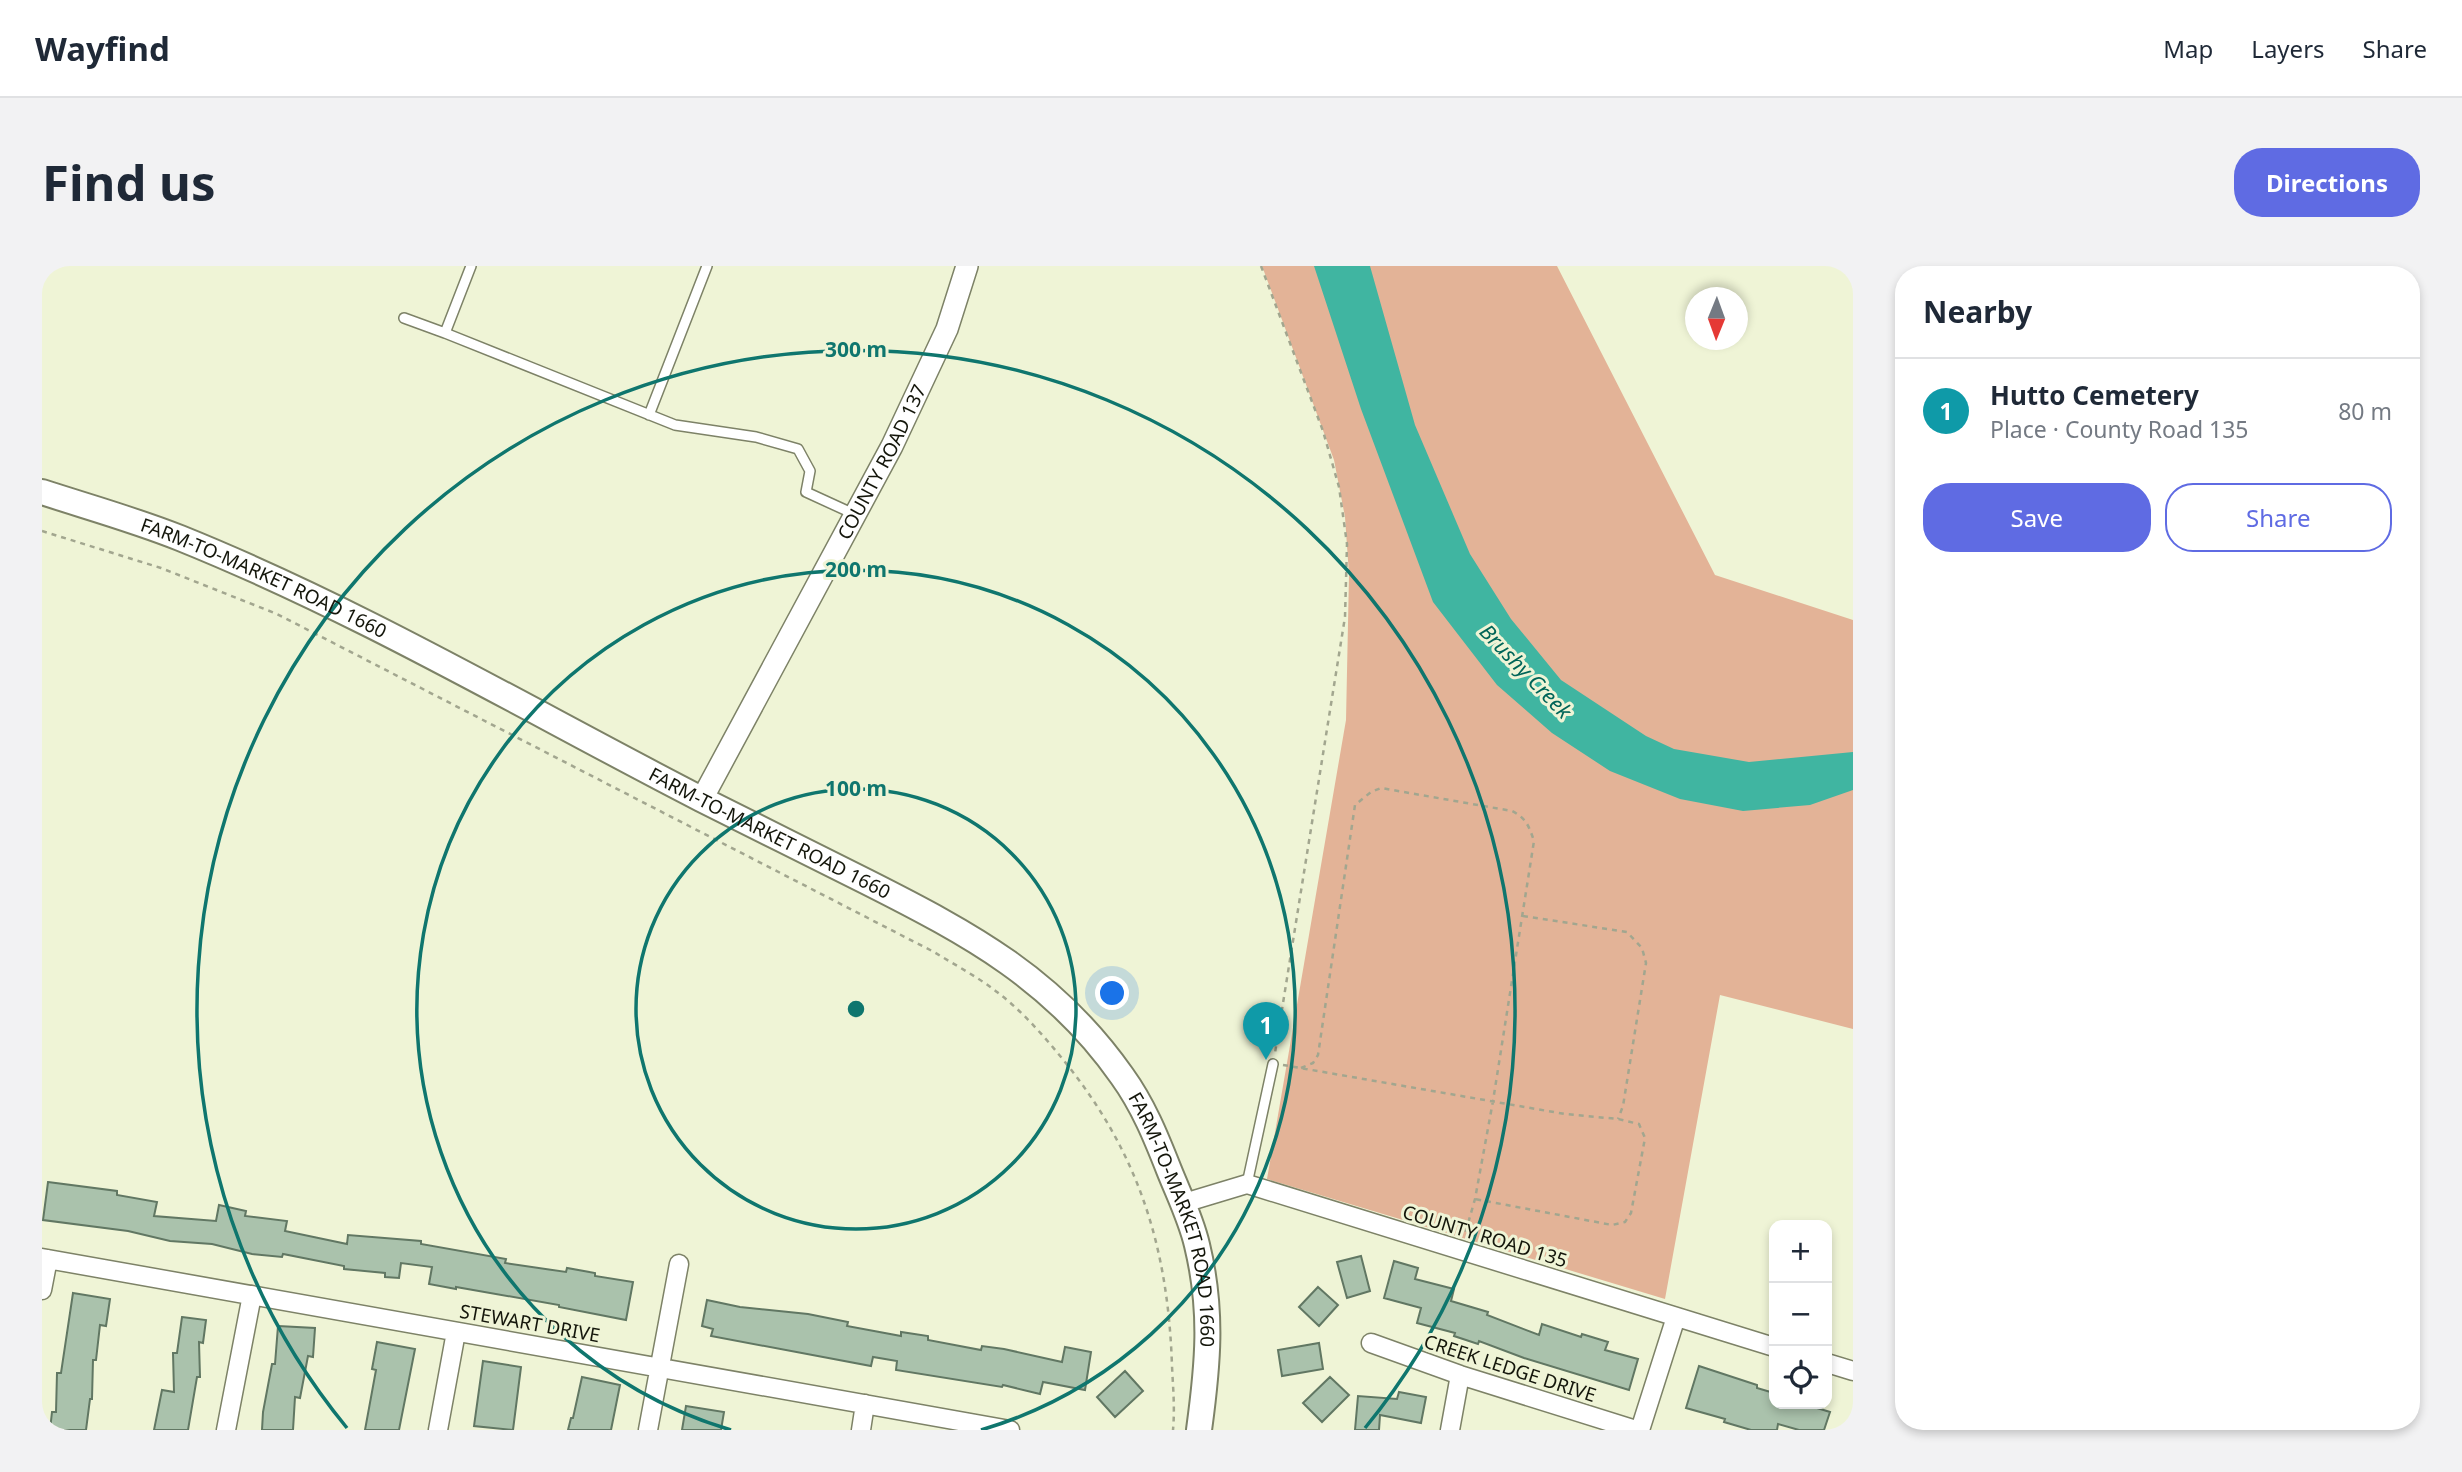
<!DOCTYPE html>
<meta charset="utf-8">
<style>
:root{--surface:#fff;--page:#f2f2f3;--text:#1f2937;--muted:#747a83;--line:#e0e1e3;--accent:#5f6be3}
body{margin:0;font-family:"Noto Sans",sans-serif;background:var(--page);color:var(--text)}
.controls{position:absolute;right:21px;bottom:21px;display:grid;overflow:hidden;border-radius:14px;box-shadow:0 4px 10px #0003}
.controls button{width:63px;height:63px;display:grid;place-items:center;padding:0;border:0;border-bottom:2px solid var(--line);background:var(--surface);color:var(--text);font:35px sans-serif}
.compass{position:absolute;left:1643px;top:21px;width:63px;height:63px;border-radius:50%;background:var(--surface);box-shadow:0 4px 10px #0003;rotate:181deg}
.you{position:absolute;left:1071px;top:728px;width:24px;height:24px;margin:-18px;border:5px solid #fff;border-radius:50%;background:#1a73e8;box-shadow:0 0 0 10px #1a73e833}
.badge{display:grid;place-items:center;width:46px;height:46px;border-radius:50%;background:var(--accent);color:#fff;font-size:23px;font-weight:700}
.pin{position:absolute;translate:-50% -58px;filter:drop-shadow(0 2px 4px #0008)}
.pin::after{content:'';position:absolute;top:37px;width:24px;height:21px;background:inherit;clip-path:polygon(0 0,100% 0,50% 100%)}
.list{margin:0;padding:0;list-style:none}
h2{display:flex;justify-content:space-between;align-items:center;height:91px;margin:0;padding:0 28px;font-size:30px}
h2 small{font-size:23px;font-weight:400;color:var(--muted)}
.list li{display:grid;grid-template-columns:46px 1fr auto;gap:21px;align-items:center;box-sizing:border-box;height:105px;padding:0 28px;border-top:2px solid var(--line)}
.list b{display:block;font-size:26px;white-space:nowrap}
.list p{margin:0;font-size:23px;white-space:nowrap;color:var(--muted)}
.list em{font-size:23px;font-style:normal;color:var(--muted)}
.actions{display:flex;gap:14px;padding:21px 28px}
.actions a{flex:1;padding:16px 0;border:2px solid var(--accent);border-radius:28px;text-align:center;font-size:24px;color:var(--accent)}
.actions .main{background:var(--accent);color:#fff}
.icon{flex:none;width:38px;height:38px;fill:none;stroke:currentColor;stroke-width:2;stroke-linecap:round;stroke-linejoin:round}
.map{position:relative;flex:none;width:1811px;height:1164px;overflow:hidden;border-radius:28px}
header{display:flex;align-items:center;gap:42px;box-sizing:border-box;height:98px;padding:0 35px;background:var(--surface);border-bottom:2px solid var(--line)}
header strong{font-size:33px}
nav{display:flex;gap:38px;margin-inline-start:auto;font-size:24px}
.intro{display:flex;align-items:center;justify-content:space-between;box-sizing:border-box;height:168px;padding:0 42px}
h1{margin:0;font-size:49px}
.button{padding:18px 32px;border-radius:28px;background:var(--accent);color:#fff;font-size:24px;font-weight:700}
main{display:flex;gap:42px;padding:0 42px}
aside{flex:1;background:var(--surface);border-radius:28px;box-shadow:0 4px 10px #0003}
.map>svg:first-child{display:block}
.green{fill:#e3b397}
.water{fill:#40b5a1}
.building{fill:#aac2ac;stroke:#617763;stroke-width:2}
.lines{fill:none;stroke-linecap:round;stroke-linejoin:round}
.service-casing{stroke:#7d8267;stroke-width:12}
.minor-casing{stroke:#7d8267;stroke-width:21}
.tertiary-casing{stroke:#7d8267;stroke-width:24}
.secondary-casing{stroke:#7d8267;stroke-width:28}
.path{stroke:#a2a68f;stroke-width:2.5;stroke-dasharray:5 5;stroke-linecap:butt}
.service{stroke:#fff;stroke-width:9}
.minor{stroke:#fff;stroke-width:18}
.tertiary{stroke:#fff;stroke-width:21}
.secondary{stroke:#fff;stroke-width:24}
.ring{fill:none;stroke:#0f766e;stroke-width:3.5}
.labels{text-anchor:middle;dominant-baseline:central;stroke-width:6;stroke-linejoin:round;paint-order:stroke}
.street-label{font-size:19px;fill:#14160b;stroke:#eff4d6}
.water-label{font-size:21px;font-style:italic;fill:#006558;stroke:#eff4d6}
.centre{fill:#0f766e;stroke:#eff4d6;stroke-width:3.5}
.ring-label{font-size:21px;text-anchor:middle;font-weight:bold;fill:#0f766e;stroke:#eff4d6;stroke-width:6;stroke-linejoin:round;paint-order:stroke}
</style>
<header>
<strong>Wayfind</strong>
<nav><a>Map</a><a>Layers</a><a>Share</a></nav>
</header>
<div class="intro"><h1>Find us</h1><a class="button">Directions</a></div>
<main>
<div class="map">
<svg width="1811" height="1164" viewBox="0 0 1811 1164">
<rect width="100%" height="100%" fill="#eff4d6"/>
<path class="green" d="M 1220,0 L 1515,0 L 1673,309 L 1811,354 L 1811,763 L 1678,729 L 1623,1033 L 1225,913 L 1304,454 L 1307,309 L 1303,251 L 1292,194 Z"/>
<path class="water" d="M 1272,0 L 1328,0 L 1373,159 L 1428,288 L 1469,353 L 1519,414 L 1604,470 L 1632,483 L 1707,496 L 1811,486 L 1811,524 L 1768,539 L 1701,545 L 1638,533 L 1568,505 L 1510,467 L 1455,419 L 1391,336 L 1319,143 Z"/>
<path class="building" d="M 6,916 L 75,925 L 75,929 L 115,936 L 112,950 L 174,955 L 177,939 L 204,945 L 203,950 L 245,955 L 243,965 L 305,978 L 306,969 L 379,975 L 379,978 L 464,993 L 463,997 L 524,1006 L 525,1002 L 553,1007 L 553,1010 L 591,1016 L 584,1054 L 517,1041 L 517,1039 L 414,1021 L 414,1023 L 387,1018 L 390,1001 L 359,997 L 357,1012 L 343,1011 L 343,1007 L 302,1003 L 302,1000 L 241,988 L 240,991 L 210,988 L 170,978 L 128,975 L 86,965 L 1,954 Z
M 1319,990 L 1328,1025 L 1305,1032 L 1295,996 Z
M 1352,995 L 1376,1002 L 1373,1013 L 1412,1023 L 1409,1035 L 1446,1046 L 1445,1049 L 1497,1069 L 1500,1058 L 1539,1071 L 1540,1068 L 1566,1076 L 1563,1084 L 1596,1093 L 1587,1124 L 1482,1092 L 1437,1075 L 1436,1078 L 1412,1070 L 1413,1067 L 1375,1057 L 1379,1042 L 1342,1032 Z
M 1276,1021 L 1296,1039 L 1277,1060 L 1257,1041 Z
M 31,1027 L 68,1033 L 64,1060 L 58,1059 L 54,1094 L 51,1094 L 50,1133 L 48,1133 L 44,1164 L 8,1164 L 10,1146 L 14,1146 L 15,1107 L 19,1107 Z
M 665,1034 L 698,1041 L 766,1048 L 806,1056 L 805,1060 L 859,1070 L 859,1066 L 886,1070 L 886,1074 L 939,1084 L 940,1080 L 962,1083 L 1020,1096 L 1023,1081 L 1049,1086 L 1043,1124 L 1001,1116 L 998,1128 L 961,1119 L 960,1121 L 854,1104 L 855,1095 L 831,1091 L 829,1100 L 669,1070 L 671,1063 L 660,1060 Z
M 140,1051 L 164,1054 L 161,1077 L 157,1076 L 158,1111 L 155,1111 L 146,1164 L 112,1164 L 120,1124 L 132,1126 L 131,1087 L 135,1087 Z
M 236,1060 L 273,1062 L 271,1091 L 266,1090 L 258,1132 L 253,1131 L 251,1164 L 220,1164 L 221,1146 L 230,1098 L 233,1098 Z
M 335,1076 L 373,1083 L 357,1164 L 323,1164 L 334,1104 L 330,1103 Z
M 1277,1077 L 1281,1103 L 1240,1110 L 1236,1084 Z
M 441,1095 L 479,1101 L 471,1164 L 432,1160 Z
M 1657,1100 L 1715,1119 L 1715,1122 L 1732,1127 L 1732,1138 L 1762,1138 L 1788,1146 L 1782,1164 L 1757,1164 L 1736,1158 L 1735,1164 L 1709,1164 L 1682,1156 L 1683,1153 L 1644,1142 Z
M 1083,1105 L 1101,1125 L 1073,1151 L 1055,1131 Z
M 540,1111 L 578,1119 L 569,1164 L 526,1164 L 529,1152 L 531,1152 Z
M 1288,1111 L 1307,1129 L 1280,1156 L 1261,1137 Z
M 1357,1126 L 1384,1131 L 1379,1157 L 1338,1149 L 1337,1164 L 1313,1164 L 1316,1130 L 1355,1133 Z
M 644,1140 L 682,1146 L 679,1164 L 640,1164 Z"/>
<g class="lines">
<g class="service-casing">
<path id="service" d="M 429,0 L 403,67 L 633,159 L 714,171 L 756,183 L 768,205 L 764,226 L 812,248
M 362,52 L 403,67
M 607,149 L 665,0
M 1205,918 L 1231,798"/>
</g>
<g class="minor-casing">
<path id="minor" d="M 1142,937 L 1205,918 L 1732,1081
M 0,992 L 968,1164
M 0,1024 L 6,993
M 1329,1077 L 1418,1109 L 1594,1164
M 1785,1097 L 1811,1105
M 184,1164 L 210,1029
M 396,1164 L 414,1066
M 606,1164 L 637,998
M 819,1164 L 823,1138
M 1408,1164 L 1418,1109
M 1598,1164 L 1634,1051"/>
</g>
<g class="tertiary-casing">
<g id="tertiary">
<path id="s1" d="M 660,533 L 850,180 L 905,63 L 925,0"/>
</g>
</g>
<g class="secondary-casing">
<g id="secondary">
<path id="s2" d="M 0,226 C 46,241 93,254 138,272 C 319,345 486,444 659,533 C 714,561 770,588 825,616 C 928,668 1012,713 1080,810 C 1101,839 1114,871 1127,904 C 1137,929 1149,953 1155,979 C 1171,1045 1166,1098 1157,1164"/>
</g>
</g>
<path class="path" d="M 1219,0 L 1281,165 L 1297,221 L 1305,278 L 1303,351 L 1233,787
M 0,265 L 119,302 L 235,348 L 892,686 C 913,699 936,711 955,726 C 979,744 1000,768 1019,791 C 1096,885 1126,979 1130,1100 C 1131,1122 1133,1142 1131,1164
M 1481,650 L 1585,666 L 1600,682 L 1604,697 L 1581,840 L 1576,853
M 1241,799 L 1523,848 L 1576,853 L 1597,858 L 1603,872 L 1589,947 L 1583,956 L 1570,959 L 1433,933
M 1259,802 L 1271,797 L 1276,789 L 1313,539 L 1329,526 L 1339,522 L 1470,545 C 1484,552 1487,560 1492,575 L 1451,835 L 1433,933 L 1423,968"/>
<use href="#service" class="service"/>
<use href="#minor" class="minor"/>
<use href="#tertiary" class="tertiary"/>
<use href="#secondary" class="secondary"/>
</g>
<g class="ring">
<circle cx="814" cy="743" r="220"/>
<path d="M689 1164A439 439 0 1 1 939 1164"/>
<path d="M305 1162A659 659 0 1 1 1323 1162"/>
</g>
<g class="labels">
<g class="street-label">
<text stroke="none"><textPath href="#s1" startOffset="382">COUNTY ROAD 137</textPath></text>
<text stroke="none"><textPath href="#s2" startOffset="238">FARM-TO-MARKET ROAD 1660</textPath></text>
<text stroke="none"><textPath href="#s2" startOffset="805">FARM-TO-MARKET ROAD 1660</textPath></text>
<text stroke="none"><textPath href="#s2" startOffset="1393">FARM-TO-MARKET ROAD 1660</textPath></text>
<text transform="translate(1443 970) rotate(17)">COUNTY ROAD 135</text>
<text transform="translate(488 1057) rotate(10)">STEWART DRIVE</text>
<text transform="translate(1468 1102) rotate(18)">CREEK LEDGE DRIVE</text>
</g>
<g class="water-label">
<text transform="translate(1484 405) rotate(46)">Brushy Creek</text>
</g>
</g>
<circle cx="814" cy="743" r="10" class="centre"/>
<g class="ring-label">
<text x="814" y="91">300 m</text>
<text x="814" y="311">200 m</text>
<text x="814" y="530">100 m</text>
</g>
</svg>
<div class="controls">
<button>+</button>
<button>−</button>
<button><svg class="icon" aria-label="locate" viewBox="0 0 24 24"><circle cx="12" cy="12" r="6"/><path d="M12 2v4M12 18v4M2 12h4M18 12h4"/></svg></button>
</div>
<svg class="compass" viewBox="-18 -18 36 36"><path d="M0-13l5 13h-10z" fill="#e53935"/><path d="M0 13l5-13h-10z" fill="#747a83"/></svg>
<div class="you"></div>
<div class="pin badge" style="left:1224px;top:794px;background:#0f9aa8">1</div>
</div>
<aside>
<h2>Nearby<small></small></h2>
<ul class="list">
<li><span class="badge" style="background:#0f9aa8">1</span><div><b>Hutto Cemetery</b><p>Place · County Road 135</p></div><em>80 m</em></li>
</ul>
<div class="actions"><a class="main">Save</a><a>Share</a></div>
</aside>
</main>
